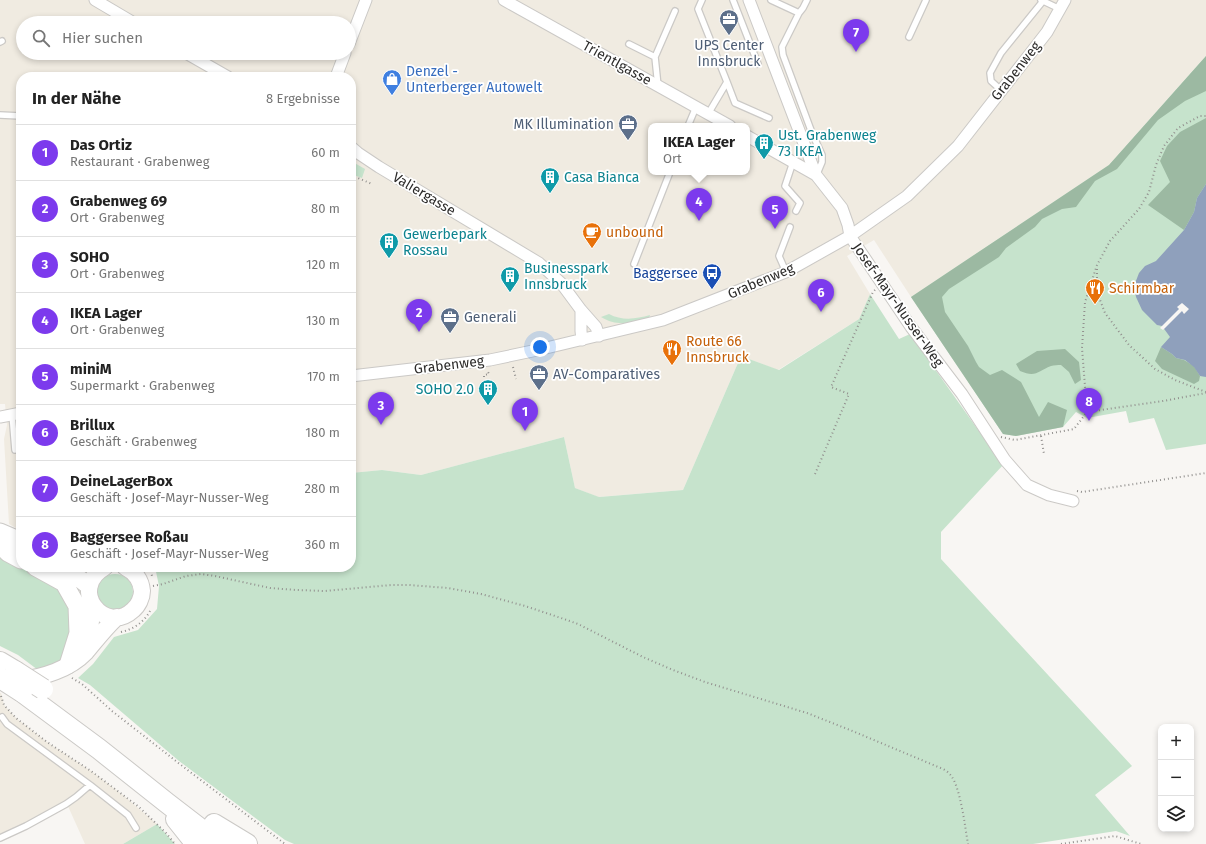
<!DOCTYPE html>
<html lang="de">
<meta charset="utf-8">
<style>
:root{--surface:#fff;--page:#f2f2f2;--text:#222;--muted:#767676;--line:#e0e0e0;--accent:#7c3aed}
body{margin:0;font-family:"Fira Sans",sans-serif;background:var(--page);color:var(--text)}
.controls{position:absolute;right:12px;bottom:12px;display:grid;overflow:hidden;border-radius:8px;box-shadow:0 2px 6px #0003}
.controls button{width:36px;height:36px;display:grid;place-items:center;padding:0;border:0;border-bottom:1px solid var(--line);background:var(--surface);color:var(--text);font:20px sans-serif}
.you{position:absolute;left:540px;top:347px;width:14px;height:14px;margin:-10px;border:3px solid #fff;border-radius:50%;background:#1a73e8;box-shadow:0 0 0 6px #1a73e833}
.badge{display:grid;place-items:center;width:26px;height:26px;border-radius:50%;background:var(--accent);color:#fff;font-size:13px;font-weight:700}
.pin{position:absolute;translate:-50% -33px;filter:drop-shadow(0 1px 2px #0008)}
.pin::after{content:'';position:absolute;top:21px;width:14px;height:12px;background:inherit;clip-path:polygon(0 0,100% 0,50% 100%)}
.popup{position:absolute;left:648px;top:123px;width:102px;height:52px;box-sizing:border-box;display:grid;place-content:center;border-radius:8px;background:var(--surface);filter:drop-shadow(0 1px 3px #0005);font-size:13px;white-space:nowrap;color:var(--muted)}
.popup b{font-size:15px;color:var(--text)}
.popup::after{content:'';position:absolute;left:50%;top:100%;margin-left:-8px;border:8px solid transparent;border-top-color:var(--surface)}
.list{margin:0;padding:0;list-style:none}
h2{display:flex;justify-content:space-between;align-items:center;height:52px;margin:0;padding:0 16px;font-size:17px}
h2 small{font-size:13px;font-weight:400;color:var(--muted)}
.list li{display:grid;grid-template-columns:26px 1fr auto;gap:12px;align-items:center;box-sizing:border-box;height:56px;padding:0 16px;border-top:1px solid var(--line)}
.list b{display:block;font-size:15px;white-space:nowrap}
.list p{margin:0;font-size:13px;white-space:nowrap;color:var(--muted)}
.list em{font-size:13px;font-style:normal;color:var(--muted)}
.icon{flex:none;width:22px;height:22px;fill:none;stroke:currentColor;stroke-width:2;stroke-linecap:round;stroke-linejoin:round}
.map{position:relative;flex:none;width:1206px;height:844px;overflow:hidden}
.search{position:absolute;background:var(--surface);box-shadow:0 2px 6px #0003;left:16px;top:16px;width:340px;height:44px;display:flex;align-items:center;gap:10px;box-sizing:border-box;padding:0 14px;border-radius:22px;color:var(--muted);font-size:15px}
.panel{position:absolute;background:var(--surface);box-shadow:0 2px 6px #0003;left:16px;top:72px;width:340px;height:500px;border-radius:16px}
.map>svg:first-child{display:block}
.built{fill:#f0ebe1;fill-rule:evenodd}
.green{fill:#c6e3cc}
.forest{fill:#9cb9a2}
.water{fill:#8fa0bc}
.pier{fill:#f8f6f3}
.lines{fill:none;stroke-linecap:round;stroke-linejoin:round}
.service-casing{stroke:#cbc9c6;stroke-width:8}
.minor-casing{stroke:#cbc9c6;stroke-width:13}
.secondary-casing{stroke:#cbc9c6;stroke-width:18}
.primary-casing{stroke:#cbc9c6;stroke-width:19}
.motorway-casing{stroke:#cbc9c6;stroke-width:22}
.path{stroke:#92908e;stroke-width:2;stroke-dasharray:1 3;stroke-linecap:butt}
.service{stroke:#fff;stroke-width:5.5}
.minor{stroke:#fff;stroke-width:11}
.secondary{stroke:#fff;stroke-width:16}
.primary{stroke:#fff;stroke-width:17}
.motorway{stroke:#fff;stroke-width:20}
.motorway-bridge-casing{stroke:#cbc9c6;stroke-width:22;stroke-linecap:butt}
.motorway-bridge{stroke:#fff;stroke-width:20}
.labels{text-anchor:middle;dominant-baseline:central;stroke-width:3.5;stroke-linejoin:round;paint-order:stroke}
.service-label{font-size:14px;fill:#4e5e75;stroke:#fff;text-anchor:start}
.street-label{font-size:14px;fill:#2d2c2b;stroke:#fff}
.shop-label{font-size:14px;fill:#366cbe;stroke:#fff;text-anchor:start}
.culture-label{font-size:14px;fill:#0d838f;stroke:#fff;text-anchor:start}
.food-label{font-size:14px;fill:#c56008;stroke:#fff;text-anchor:start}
.transit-label{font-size:14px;fill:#164399;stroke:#fff;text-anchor:end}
</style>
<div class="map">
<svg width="1206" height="844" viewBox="0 0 1206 844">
<rect width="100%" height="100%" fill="#f8f6f3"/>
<path class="built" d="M 0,0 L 1206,0 L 1206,56 L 1109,165 L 911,297 L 874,240 L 847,256 L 870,294 L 859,319 L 778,370 L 741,356 L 683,490 L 598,497 L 575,488 L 564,437 L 421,475 L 382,470 L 351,473 L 351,77 L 21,77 L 21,531 L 9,524 L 4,439 L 7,425 L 5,404 L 0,404 ZM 23,23 L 349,23 L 349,53 L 23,53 ZM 651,126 L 747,126 L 747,172 L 651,172 Z
M 0,693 L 1,693 L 4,705 L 16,718 L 47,742 L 91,771 L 123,795 L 157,824 L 123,844 L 85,844 L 67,804 L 0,838 Z"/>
<path class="green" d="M 1206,56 L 1206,444 L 1166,450 L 1154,418 L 1129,423 L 1126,411 L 1087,418 L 1076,412 L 1063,427 L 1016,436 L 1003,434 L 911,297 L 1109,165 Z
M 351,161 L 365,169 L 362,178 L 351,174 Z
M 870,294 L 899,339 L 910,334 L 1003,465 L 941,532 L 941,559 L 1132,766 L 1095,795 L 1130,836 L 1116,831 L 1033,844 L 294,844 L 285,840 L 179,761 L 90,685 L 78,678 L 93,664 L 114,637 L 138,630 L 157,609 L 159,586 L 155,567 L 351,567 L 351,473 L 382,470 L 421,475 L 564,437 L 575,488 L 599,497 L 683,490 L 741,356 L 779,370 L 859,319 Z
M 609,314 C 622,321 636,319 650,315 L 649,318 C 632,323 617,327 601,317 Z
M 0,544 L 21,567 L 49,567 L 73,582 L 79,592 L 81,603 L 72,653 L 56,663 L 38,670 L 18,655 L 0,646 Z
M97 592a18 18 0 1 1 36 0a18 18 0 1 1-36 0Z
M 157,824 L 175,844 L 123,844 Z"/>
<path class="forest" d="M 1206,56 L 1206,91 L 1185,101 L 1158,120 L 1117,169 L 1095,181 L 1076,207 L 1062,209 L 1042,219 L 1035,227 L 1006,248 L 999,257 L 949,289 L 942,297 L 945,312 L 968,346 L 976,362 L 979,367 L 990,375 L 1002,370 L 1021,382 L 1039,417 L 1048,402 L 1067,410 L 1063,427 L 1016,436 L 1003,434 L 911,297 L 1109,165 Z
M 1206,118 L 1206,184 L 1197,198 L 1194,212 L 1184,230 L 1148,205 L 1170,182 L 1160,161 L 1167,146 L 1180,132 Z
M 1161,347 L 1172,354 L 1176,358 L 1184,360 L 1194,366 L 1200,376 L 1199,381 L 1194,384 L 1162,369 L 1155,361 Z
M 1065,349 L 1079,362 L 1081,380 L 1075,384 L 1069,372 L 1061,365 C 1058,365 1054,365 1051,366 C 1038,371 1036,378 1020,371 L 1016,364 L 1037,351 Z"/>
<path class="water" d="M 1206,184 L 1206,377 L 1200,376 L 1194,367 L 1185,360 L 1176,358 L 1172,354 L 1161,347 L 1170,337 L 1162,326 L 1157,325 L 1142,310 L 1136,297 L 1134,286 L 1139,273 L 1145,266 L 1156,261 L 1184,230 L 1194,212 L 1197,198 Z"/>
<path class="pier" d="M 1182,303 L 1189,309 L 1184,314 L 1182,311 L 1163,330 L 1160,328 L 1179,309 L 1177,307 Z"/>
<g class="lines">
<g class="service-casing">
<path id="service" d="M 702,0 L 698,9 L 727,82 L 708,114
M 733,0 L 758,64
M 771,0 L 799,13 L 782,47 L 783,55 L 812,133 L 822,155 L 822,162 L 817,174
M 1041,0 L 1060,9
M 799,13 L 803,8 L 807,0
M 909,37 L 926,0
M 0,42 L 2,41
M 629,44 L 655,57
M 727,82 L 735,103 L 769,118
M 658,86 L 655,57 L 675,11
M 1001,90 L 991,81 L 990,73 L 1001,53 L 1043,1
M 0,115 L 21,116
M 688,126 L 696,107
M 793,162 L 785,186 L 800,203 L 796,211
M 634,264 L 670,172
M 786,272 L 779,256 L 790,227
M 12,414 L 15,450
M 90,785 L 128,815 L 136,828
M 0,838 L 26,826 L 66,804 L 76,797 L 90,785 L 7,724 L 2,717"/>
</g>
<g class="minor-casing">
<path id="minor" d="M 95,0 L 134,23
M 504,0 L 730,126
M 749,0 L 816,175 L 842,208 L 848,225 L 850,236 L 911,327 L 962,394 L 1005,460 L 1027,485 L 1049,495 L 1073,501
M 349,44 L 366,0
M 186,53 L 228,77
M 336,77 L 345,53
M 747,136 L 816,175
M 351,147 L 358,153 L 379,167 L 539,263 L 561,283 L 581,310 L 596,327 L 599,336
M 581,310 L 581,331 L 582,340
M 351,376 L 490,360 L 542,349 L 663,320 L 786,272 L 850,236 L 907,196 L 958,146 L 1047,32 L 1065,0
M 0,417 L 21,413"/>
</g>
<g class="secondary-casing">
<path id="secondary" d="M 105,567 C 67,589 105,636 133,610 C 138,606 142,598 142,591 C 141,580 135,572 125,567
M 80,647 C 90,631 93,622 91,603
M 19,680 C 42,678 70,669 86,652 C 96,640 105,628 117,617"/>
</g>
<g class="primary-casing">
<path id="primary" d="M 0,532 L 21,541
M 0,545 L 8,553 L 21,560
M 35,567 L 64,583 L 77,606 L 78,633 L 68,665
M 64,567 L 89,586"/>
</g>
<g class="motorway-casing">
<path id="motorway" d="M 0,662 L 15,671
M 22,692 L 99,749 L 167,803 L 220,844
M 176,819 L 196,844
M 214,824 L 247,844"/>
</g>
<path class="path" d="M 351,175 L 372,184
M 1097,269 L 1097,292 L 1105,313 L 1129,345 L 1155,369 L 1175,380 L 1206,392
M 513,367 L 516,379
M 484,377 L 484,375 L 489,374 L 488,372
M 1087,412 L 1163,401 L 1206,393
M 1041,436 L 1044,454
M 1001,437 L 1015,440 L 1074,429 L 1087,412 L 1082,348 L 1085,302 L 1097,265 L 1110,241 L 1139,209 L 1149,192 L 1156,165 L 1164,146 L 1178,128 L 1200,116 L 1206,116
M 815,474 L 849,394 L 831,387 L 873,292 L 875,290
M 1077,491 L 1082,492 L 1206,473
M 150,567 L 152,576
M 153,586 L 163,584 L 186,576 L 201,574 L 215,576 L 270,588 L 296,590 L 325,591 L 391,585 L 409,585 L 448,588 L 481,594 L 525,606 L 564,619 L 578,624 L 643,657 L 673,670 L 705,682 L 807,713 L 850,730 L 943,769 C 947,771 950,774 952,777 C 961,791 965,827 968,844
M 121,632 C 134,629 144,622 150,611
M 72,678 L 82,684 L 112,711 L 181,765 L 285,844
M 1,696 L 4,705 L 16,718 L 47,742 L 91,771 L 139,807 L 166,833 L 175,844
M 1061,844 L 1115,836 L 1141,844"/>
<use href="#service" class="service"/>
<use href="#minor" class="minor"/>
<use href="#secondary" class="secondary"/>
<use href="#primary" class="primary"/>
<use href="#motorway" class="motorway"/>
<g class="motorway-bridge-casing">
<path id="motorway-bridge" d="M 15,671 L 43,689
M 0,678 L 22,692"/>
</g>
<use href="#motorway-bridge" class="motorway-bridge"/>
</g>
<defs>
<g id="office-pin" transform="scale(1)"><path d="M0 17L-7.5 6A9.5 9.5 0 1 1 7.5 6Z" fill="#5c6f8a" stroke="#fff"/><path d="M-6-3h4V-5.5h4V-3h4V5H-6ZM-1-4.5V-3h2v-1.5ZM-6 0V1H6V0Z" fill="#fff"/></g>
<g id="shop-pin" transform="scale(1)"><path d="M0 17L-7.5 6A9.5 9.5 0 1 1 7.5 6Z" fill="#3f7fe0" stroke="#fff"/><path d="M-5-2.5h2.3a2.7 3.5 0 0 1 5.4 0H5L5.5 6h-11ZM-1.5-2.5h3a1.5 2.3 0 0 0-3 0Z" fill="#fff"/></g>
<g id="building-pin" transform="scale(1)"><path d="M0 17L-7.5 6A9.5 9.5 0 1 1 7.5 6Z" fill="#0f9aa8" stroke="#fff"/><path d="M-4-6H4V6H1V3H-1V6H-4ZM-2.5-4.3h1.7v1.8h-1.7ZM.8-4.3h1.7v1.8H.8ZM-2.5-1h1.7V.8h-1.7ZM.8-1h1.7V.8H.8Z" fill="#fff"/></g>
<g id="cafe-pin" transform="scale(1)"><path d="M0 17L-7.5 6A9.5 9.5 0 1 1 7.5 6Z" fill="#e8710a" stroke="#fff"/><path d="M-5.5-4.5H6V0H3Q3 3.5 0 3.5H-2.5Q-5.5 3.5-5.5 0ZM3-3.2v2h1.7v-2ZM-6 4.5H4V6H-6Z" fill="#fff"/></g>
<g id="bus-pin" transform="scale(1)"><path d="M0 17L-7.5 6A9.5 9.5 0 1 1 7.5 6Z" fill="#1a4fb4" stroke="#fff"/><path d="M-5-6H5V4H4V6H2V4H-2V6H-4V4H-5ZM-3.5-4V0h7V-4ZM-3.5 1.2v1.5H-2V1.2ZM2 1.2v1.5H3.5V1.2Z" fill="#fff"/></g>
<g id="restaurant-pin" transform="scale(1)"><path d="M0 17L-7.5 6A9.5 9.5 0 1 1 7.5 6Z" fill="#e8710a" stroke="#fff"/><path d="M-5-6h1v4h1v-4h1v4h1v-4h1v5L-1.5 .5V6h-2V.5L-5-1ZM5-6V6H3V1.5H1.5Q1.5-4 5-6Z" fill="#fff"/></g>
</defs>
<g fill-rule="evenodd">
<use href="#office-pin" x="729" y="19"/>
<use href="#shop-pin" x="392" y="79"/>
<use href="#office-pin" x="628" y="124"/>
<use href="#building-pin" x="764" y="143"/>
<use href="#building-pin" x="550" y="177"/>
<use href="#cafe-pin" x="592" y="232"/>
<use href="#building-pin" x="389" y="242"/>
<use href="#bus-pin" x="712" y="273"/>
<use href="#building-pin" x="510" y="276"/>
<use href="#restaurant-pin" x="1095" y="288"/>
<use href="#office-pin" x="450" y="317"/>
<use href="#restaurant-pin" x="672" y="349"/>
<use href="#office-pin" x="539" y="374"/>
<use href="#building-pin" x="488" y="389"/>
</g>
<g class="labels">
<g class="service-label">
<text x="729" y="45" text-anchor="middle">UPS Center<tspan x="729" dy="16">Innsbruck</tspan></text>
<text x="614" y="124" text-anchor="end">MK Illumination</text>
<text x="464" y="317">Generali</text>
<text x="553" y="374">AV-Comparatives</text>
</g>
<g class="street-label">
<text transform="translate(617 63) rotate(29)">Trientlgasse</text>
<text transform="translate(1016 71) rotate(-52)">Grabenweg</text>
<text transform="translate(424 194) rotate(31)">Valiergasse</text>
<text transform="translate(761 281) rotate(-23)">Grabenweg</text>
<text transform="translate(898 305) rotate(55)">Josef-Mayr-Nusser-Weg</text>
<text transform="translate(449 365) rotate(-7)">Grabenweg</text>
</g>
<g class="shop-label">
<text x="406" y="71">Denzel -<tspan x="406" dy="16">Unterberger Autowelt</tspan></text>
</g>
<g class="culture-label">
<text x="778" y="135">Ust. Grabenweg<tspan x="778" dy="16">73 IKEA</tspan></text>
<text x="564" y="177">Casa Bianca</text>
<text x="403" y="234">Gewerbepark<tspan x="403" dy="16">Rossau</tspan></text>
<text x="524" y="268">Businesspark<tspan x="524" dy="16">Innsbruck</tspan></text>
<text x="474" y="389" text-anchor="end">SOHO 2.0</text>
</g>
<g class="food-label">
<text x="606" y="232">unbound</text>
<text x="1109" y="288">Schirmbar</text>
<text x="686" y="341">Route 66<tspan x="686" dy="16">Innsbruck</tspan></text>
</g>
<g class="transit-label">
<text x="698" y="273">Baggersee</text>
</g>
</g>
</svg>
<div class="controls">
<button>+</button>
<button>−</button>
<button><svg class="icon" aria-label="layers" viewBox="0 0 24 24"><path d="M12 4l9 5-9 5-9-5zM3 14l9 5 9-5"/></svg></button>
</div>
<div class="you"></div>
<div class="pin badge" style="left:525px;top:431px">1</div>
<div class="pin badge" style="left:419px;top:332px">2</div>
<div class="pin badge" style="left:381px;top:425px">3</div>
<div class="pin badge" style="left:699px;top:221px">4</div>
<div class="popup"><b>IKEA Lager</b>Ort</div>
<div class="pin badge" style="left:775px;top:229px">5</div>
<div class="pin badge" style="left:821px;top:312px">6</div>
<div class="pin badge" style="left:856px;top:52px">7</div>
<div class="pin badge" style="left:1089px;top:421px">8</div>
<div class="search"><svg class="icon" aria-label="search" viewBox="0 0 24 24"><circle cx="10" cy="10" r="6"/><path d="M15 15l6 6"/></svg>Hier suchen</div>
<section class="panel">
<h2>In der Nähe<small>8 Ergebnisse</small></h2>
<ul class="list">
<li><span class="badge">1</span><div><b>Das Ortiz</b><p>Restaurant · Grabenweg</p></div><em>60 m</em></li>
<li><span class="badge">2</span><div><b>Grabenweg 69</b><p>Ort · Grabenweg</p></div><em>80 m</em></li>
<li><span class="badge">3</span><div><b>SOHO</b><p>Ort · Grabenweg</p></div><em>120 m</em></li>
<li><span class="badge">4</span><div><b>IKEA Lager</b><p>Ort · Grabenweg</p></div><em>130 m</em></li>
<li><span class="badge">5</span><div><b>miniM</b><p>Supermarkt · Grabenweg</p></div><em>170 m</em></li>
<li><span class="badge">6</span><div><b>Brillux</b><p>Geschäft · Grabenweg</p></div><em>180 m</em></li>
<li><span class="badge">7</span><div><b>DeineLagerBox</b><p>Geschäft · Josef-Mayr-Nusser-Weg</p></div><em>280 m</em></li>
<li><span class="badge">8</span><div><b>Baggersee Roßau</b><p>Geschäft · Josef-Mayr-Nusser-Weg</p></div><em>360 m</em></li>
</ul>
</section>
</div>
